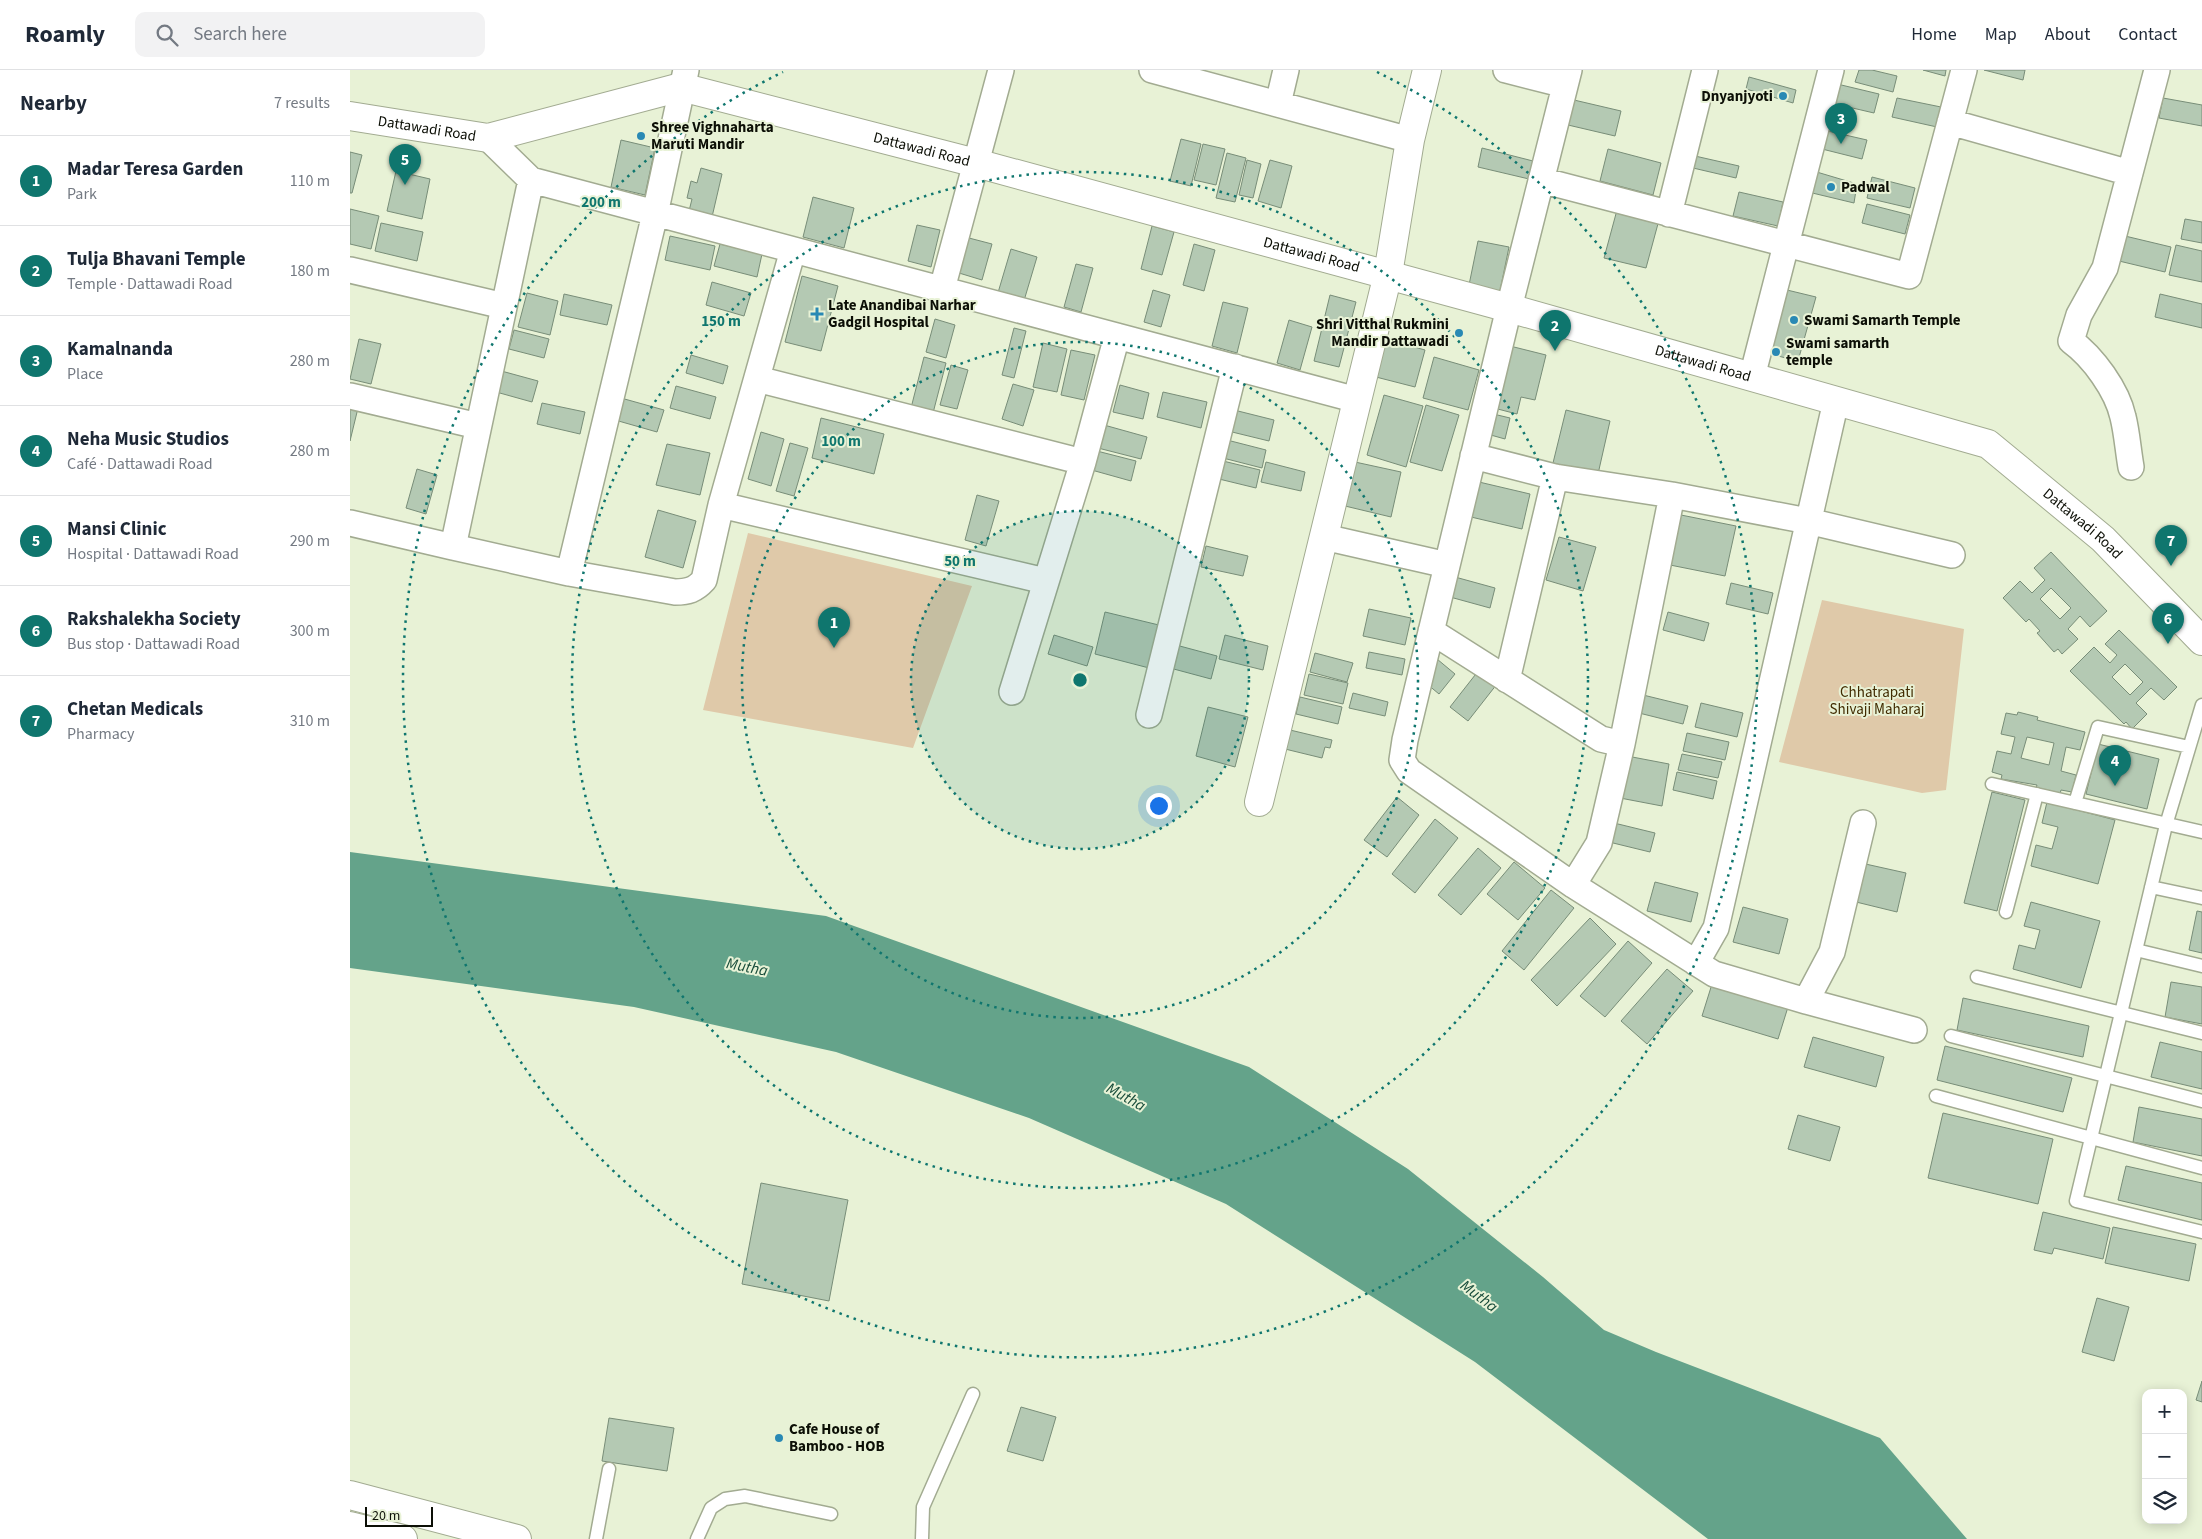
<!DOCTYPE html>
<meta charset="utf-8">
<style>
:root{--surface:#fff;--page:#f2f2f3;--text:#1f2937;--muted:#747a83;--line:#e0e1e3;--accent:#0f766e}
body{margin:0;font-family:"Source Sans 3",sans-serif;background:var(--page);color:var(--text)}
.controls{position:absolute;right:15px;bottom:15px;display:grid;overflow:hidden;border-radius:10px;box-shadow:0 2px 12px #0003}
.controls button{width:45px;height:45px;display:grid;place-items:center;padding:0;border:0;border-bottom:1px solid var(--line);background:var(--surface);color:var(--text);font:25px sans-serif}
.scale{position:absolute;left:15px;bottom:12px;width:68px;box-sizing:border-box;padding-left:5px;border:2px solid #0c0f06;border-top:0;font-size:14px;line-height:18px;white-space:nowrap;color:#0c0f06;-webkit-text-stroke:4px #e8f2d6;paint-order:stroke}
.you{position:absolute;left:808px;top:735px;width:18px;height:18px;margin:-12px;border:4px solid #fff;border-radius:50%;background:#1a73e8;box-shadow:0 0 0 8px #1a73e833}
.badge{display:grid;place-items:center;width:32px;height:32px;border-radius:50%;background:var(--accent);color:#fff;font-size:16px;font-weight:700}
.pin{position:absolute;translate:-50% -41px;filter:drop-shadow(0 1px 2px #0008)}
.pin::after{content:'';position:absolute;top:26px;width:18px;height:15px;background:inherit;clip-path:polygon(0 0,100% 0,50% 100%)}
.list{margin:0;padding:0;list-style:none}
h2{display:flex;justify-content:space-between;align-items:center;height:65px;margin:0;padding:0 20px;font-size:21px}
h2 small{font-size:16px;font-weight:400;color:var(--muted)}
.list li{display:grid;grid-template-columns:32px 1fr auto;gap:15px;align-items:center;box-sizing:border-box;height:90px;padding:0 20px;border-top:1px solid var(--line)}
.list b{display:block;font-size:19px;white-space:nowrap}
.list p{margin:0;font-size:16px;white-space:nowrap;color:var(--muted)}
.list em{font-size:16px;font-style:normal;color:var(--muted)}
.icon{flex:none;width:28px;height:28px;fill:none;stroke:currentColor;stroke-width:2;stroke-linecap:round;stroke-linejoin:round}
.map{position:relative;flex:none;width:1852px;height:1469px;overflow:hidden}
header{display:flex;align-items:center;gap:30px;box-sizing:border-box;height:70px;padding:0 25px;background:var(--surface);border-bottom:1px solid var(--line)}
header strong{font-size:24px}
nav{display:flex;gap:28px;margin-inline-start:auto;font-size:18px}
.search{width:350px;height:45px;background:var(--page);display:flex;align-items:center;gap:12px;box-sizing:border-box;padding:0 18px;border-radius:10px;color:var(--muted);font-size:19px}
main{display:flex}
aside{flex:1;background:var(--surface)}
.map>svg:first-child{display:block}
.green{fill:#dfc9a9}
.water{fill:#64a38a}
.building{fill:#b4c9b3;stroke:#788d78;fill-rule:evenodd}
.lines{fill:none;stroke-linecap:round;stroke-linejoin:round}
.lane-casing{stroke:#a2ab91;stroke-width:15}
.street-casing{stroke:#a2ab91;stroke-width:28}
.secondary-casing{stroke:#a2ab91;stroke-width:30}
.lane{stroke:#fff;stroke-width:12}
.street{stroke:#fff;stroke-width:25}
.secondary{stroke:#fff;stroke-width:28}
.ring{fill:none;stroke:#0f766e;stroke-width:2.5;stroke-dasharray:2.5 5}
.poi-dot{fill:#2989b4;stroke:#e8f2d6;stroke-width:2}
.labels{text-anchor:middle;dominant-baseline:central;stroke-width:4;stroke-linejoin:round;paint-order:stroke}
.poi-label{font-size:15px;font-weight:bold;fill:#0c0f06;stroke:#e8f2d6;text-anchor:start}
.street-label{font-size:15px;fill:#0c0f06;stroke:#e8f2d6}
.park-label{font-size:15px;fill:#412b00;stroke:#e8f2d6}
.water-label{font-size:16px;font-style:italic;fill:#184c3a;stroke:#e8f2d6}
.centre{fill:#0f766e;stroke:#e8f2d6;stroke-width:2.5}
.ring-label{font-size:15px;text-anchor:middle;font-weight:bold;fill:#0f766e;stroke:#e8f2d6;stroke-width:4;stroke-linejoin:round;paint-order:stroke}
</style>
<header>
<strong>Roamly</strong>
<div class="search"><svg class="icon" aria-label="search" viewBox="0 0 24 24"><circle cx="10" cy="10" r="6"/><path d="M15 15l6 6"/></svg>Search here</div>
<nav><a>Home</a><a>Map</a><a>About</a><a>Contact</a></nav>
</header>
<main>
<aside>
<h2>Nearby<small>7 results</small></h2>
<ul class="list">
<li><span class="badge">1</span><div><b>Madar Teresa Garden</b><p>Park</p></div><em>110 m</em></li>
<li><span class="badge">2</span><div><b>Tulja Bhavani Temple</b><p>Temple · Dattawadi Road</p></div><em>180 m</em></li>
<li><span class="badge">3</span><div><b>Kamalnanda</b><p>Place</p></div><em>280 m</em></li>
<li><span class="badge">4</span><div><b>Neha Music Studios</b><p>Café · Dattawadi Road</p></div><em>280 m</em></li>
<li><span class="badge">5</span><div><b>Mansi Clinic</b><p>Hospital · Dattawadi Road</p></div><em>290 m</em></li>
<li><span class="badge">6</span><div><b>Rakshalekha Society</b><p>Bus stop · Dattawadi Road</p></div><em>300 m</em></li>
<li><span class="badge">7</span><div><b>Chetan Medicals</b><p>Pharmacy</p></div><em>310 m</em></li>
</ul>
</aside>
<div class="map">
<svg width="1852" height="1469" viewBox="0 0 1852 1469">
<rect width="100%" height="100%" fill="#e8f2d6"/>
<path class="green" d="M 398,463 L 622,516 L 563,678 L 353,640 Z
M 1472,530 L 1614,559 L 1596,720 L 1572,723 L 1429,692 Z"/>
<path class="water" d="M 0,782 L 476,846 L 899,997 L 1058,1099 L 1193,1207 L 1254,1260 L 1306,1282 L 1530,1368 L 1617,1469 L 1358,1469 L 1125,1292 L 876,1134 L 679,1048 L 486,982 L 284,937 L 0,898 Z"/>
<path class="building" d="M 1509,0 L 1522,0 L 1547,6 L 1543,22 L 1505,12 Z
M 1573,0 L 1596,0 L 1595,6 Z
M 1634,0 L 1675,0 L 1673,10 Z
M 1399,7 L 1446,20 L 1443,33 L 1396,19 Z
M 1483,13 L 1529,24 L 1524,43 L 1481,33 Z
M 1547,28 L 1591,37 L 1587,57 L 1542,47 Z
M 1813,28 L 1852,35 L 1852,56 L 1809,48 Z
M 1224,30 L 1271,41 L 1265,66 L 1218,55 Z
M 1469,59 L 1517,70 L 1512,89 L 1464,77 Z
M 831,69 L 851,74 L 841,116 L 820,111 Z
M 271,70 L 305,78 L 295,125 L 261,117 Z
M 853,74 L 875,79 L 866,115 L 844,110 Z
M 1132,78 L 1183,91 L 1179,109 L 1128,97 Z
M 1258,79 L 1311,93 L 1303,125 L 1250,111 Z
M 0,82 L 12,85 L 2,123 L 0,123 Z
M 877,83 L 896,88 L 885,132 L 866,128 Z
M 1345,86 L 1389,96 L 1386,108 L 1343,98 Z
M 897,90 L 911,94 L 903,128 L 889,125 Z
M 920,90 L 942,96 L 931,138 L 908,131 Z
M 351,98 L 372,104 L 362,147 L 339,141 L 342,129 L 337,128 L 341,111 L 347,113 Z
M 1460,100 L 1507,114 L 1504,133 L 1454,121 Z
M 46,101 L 80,109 L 72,149 L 37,141 Z
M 1522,107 L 1565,118 L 1560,138 L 1517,128 Z
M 1389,122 L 1433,132 L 1428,156 L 1383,146 Z
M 463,127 L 504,138 L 494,178 L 453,167 Z
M 1517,134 L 1560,145 L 1555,164 L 1512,153 Z
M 0,139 L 29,146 L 21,179 L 0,174 Z
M 1267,140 L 1309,150 L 1296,198 L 1254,188 Z
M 1835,149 L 1852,152 L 1852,173 L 1831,169 Z
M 31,153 L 73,162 L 67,191 L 25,181 Z
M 567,155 L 590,160 L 581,197 L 558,191 Z
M 802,156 L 824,162 L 812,205 L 791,199 Z
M 320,166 L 365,176 L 360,200 L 315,190 Z
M 1775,166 L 1821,177 L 1815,202 L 1769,191 Z
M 619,168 L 642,174 L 632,210 L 609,203 Z
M 1128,171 L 1159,177 L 1150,221 L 1119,215 Z
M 370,174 L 412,184 L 407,207 L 364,196 Z
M 844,174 L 865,180 L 854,221 L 833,215 Z
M 1826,175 L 1852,181 L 1852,212 L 1819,205 Z
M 661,179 L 687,187 L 673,234 L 647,226 Z
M 726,194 L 743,198 L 731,242 L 714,237 Z
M 452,206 L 488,216 L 471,281 L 435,272 Z
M 362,212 L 401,223 L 394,246 L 356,235 Z
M 803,220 L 820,225 L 811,257 L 794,252 Z
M 1437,220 L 1466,227 L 1448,291 L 1420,284 Z
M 177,223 L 208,231 L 200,265 L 168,257 Z
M 214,224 L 262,235 L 257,255 L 210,245 Z
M 1810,224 L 1852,234 L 1852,258 L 1805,247 Z
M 980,225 L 1006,232 L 989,297 L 964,291 Z
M 873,232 L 898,238 L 887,283 L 862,276 Z
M 585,249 L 605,255 L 596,288 L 576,282 Z
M 939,250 L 962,257 L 950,300 L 927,293 Z
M 664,258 L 676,261 L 664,308 L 652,305 Z
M 164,260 L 199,269 L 194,288 L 159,279 Z
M 9,269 L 31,274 L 21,314 L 0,309 Z
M 1036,269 L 1075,280 L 1065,317 L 1026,307 Z
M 693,273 L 717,279 L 707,322 L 683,317 Z
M 1156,275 L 1196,285 L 1185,330 L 1171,327 L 1167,344 L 1140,337 Z
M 721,280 L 745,285 L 734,330 L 711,325 Z
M 341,285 L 378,296 L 373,314 L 336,303 Z
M 574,287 L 596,293 L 583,343 L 561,338 Z
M 1084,287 L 1129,300 L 1118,340 L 1073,328 Z
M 601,295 L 618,300 L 607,339 L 590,335 Z
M 144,299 L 188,311 L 182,332 L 139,320 Z
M 663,314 L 684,320 L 673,356 L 652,349 Z
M 770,315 L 799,323 L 793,349 L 763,342 Z
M 326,316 L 366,327 L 360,349 L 320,338 Z
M 813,322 L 857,332 L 851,358 L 807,347 Z
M 1034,325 L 1073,336 L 1056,397 L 1017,385 Z
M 271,328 L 314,340 L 307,362 L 265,350 Z
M 192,333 L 235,342 L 230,364 L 187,354 Z
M 1076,335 L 1109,345 L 1092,401 L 1060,392 Z
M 0,336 L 8,338 L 0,371 Z
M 884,340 L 924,350 L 919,371 L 878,361 Z
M 1216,340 L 1260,351 L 1248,404 L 1203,393 Z
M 1135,342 L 1160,348 L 1155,369 L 1130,362 Z
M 471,348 L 534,364 L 524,404 L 462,388 Z
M 754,355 L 797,367 L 791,389 L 748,378 Z
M 411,362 L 434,369 L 421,416 L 398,409 Z
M 877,370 L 916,380 L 912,398 L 873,388 Z
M 440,373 L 458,378 L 444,426 L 426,421 Z
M 317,374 L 360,383 L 350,425 L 306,415 Z
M 743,380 L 786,391 L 781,411 L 738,399 Z
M 873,391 L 910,400 L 906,418 L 869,409 Z
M 916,392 L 955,402 L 951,421 L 911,412 Z
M 1005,392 L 1051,402 L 1041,447 L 995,436 Z
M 67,399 L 87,405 L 76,444 L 56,438 Z
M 1129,412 L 1180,424 L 1172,459 L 1121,447 Z
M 627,425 L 649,431 L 636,476 L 615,470 Z
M 308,440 L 346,451 L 333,498 L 295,487 Z
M 1331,445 L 1386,456 L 1375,506 L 1320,495 Z
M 1209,467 L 1246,477 L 1233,521 L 1196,510 Z
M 856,476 L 898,486 L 893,506 L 851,497 Z
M 1701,482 L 1757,541 L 1740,557 L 1730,546 L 1718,559 L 1728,569 L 1712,584 L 1708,579 L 1704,582 L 1687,563 L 1690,561 L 1679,549 L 1676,552 L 1653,528 L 1670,511 L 1682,523 L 1695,510 L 1684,498 ZM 1701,518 L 1721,538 L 1710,549 L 1690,529 Z
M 1105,507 L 1145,518 L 1140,538 L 1100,527 Z
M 1381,513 L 1423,523 L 1418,544 L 1376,534 Z
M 1019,539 L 1061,548 L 1055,575 L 1013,566 Z
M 755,542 L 813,556 L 803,599 L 745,584 Z
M 1318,542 L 1359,553 L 1354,571 L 1313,560 Z
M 1769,560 L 1827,617 L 1814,630 L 1801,618 L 1786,633 L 1797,644 L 1782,659 L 1776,652 L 1774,654 L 1720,601 L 1744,577 L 1760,593 L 1767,585 L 1755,574 ZM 1775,594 L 1793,612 L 1780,625 L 1762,607 Z
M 704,565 L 743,577 L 737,596 L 698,584 Z
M 875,565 L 918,576 L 913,600 L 869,589 Z
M 826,575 L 867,586 L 861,609 L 820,598 Z
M 1019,582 L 1055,589 L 1052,605 L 1016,598 Z
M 965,583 L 1003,593 L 997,612 L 960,602 Z
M 1087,589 L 1105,604 L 1089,624 L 1071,609 Z
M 1129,600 L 1147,614 L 1118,651 L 1100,637 Z
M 959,604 L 998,613 L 993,634 L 954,625 Z
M 1003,623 L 1038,632 L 1035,646 L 999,638 Z
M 1289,624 L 1338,636 L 1333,654 L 1285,642 Z
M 950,627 L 992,637 L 988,654 L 946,644 Z
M 1351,633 L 1393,643 L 1387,667 L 1345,657 Z
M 858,637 L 898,647 L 885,697 L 846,686 Z
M 1668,642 L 1688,647 L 1687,650 L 1735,662 L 1730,680 L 1716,677 L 1711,701 L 1726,705 L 1722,722 L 1711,720 L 1710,724 L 1686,718 L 1687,715 L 1651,709 L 1652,705 L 1642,702 L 1647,681 L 1661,684 L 1665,667 L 1651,664 L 1656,643 L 1667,645 ZM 1677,667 L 1704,673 L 1699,695 L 1671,688 Z
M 940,660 L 982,670 L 980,678 L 975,677 L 972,688 L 935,679 Z
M 1337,663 L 1379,672 L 1375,690 L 1333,681 Z
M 1748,674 L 1809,689 L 1797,739 L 1736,724 Z
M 1332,684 L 1372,692 L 1368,708 L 1328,700 Z
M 1277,686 L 1319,694 L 1312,736 L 1270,728 Z
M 1327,702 L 1367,711 L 1363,729 L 1323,720 Z
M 1642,722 L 1675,730 L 1647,841 L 1614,833 Z
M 1047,727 L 1069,745 L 1037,787 L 1014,770 Z
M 1697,732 L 1765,750 L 1748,814 L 1681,796 L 1686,775 L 1702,779 L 1708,757 L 1692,753 Z
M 1085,749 L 1108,768 L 1065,823 L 1042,804 Z
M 1264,753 L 1305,763 L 1300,782 L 1259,772 Z
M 1128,778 L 1151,798 L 1111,845 L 1088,825 Z
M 1164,792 L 1195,818 L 1168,850 L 1137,824 Z
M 1511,793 L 1556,803 L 1547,842 L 1502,831 Z
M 1305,812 L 1348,823 L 1341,852 L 1297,841 Z
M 1201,820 L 1224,838 L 1174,900 L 1152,881 Z
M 1681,832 L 1750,851 L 1731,918 L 1663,899 L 1669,875 L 1685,879 L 1690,860 L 1674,856 Z
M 1393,837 L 1438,849 L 1429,884 L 1383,872 Z
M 1847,841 L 1852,842 L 1852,883 L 1839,880 Z
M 1240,848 L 1266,874 L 1207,936 L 1181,910 Z
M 1278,871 L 1302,893 L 1255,947 L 1230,926 Z
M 1317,899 L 1343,921 L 1297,974 L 1271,951 Z
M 1821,912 L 1852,917 L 1852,954 L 1815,947 Z
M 1362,914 L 1438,937 L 1428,969 L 1352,946 Z
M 1613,928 L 1739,956 L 1733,987 L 1607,960 Z
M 1463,967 L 1534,987 L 1526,1017 L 1454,997 Z
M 1810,972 L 1852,982 L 1852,1019 L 1801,1007 Z
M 1595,976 L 1722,1008 L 1713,1042 L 1587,1010 Z
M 1789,1037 L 1852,1049 L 1852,1086 L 1783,1072 Z
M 1593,1043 L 1703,1069 L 1688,1134 L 1578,1108 Z
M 1448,1045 L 1490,1057 L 1480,1091 L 1438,1079 Z
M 1776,1096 L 1852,1113 L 1852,1150 L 1768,1130 Z
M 411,1113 L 498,1130 L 479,1231 L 392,1214 Z
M 1693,1142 L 1760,1158 L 1753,1189 L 1704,1178 L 1702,1184 L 1684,1180 Z
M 1763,1157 L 1846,1174 L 1839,1211 L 1755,1193 Z
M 1747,1228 L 1779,1237 L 1764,1291 L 1732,1282 Z
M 1852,1311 L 1852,1332 L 1846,1330 Z
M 671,1337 L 706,1347 L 693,1391 L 657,1381 Z
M 259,1348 L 324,1358 L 317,1401 L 252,1391 Z"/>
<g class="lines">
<g class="lane-casing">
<path id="lane" d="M 1852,635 L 1816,755 L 1726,1131 L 1852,1162
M 1642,714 L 1852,762
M 1725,733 L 1748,657 L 1839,677
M 1801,817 L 1852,828
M 1656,842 L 1687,724
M 1786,880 L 1852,896
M 1627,907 L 1852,963
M 1601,966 L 1852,1031
M 1586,1026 L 1852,1098
M 246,1469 L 259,1399
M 347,1469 L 361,1438 L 375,1429 L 395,1426 L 481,1444
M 572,1469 L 573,1437 L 623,1324"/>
</g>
<g class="street-casing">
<path id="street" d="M 802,0 L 1060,70
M 1156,0 L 1215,15
M 1219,0 L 1159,238 L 1055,670 L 1052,690 L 1059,701 L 1223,815 L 1364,904 L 1456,931 L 1482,882 L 1513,753
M 928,34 L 936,0
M 1600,52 L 1780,103
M 138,68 L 181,110 L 1007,330
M 1191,110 L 1559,206 L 1614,0
M 1319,144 L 1355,0
M 0,200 L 154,236
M 592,219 L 651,0
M 1402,307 L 1481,0
M 407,309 L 733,392
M 0,326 L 128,356
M 1123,386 L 1205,407 L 1322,425 L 1272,674 L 1249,773 L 1223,815
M 1781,397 C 1778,380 1777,363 1773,347 C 1767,320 1743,287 1721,271 L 1729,245 L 1755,198 L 1807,0
M 1322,425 L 1458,451 L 1602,485
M 371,435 L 695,511
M 0,453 L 103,477 L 181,110
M 974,467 L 1097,495
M 103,477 L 219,503 L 325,522 C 338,522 345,520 354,510 L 371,435 L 443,180
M 219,503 L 305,144 L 336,0
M 1081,561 L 1251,669 L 1272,674
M 1157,610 L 1205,407
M 662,622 L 733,392 L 767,266
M 799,645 L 885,297
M 1346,893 L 1366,858 L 1486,331
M 1456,931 L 1564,960"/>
</g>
<g class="secondary-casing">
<g id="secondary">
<path id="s1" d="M 0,46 L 138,68 L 331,17 L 626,93 L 1159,238 L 1638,374 L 1753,469 L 1852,571"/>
<path d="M 909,732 L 1038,204 L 1060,70 L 1077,0"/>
<path d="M 0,1425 L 167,1469"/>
<path d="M 0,1456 L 53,1469"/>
</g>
</g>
<use href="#lane" class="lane"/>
<use href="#street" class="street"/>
<use href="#secondary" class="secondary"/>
</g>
<circle cx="730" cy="610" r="169" fill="#0f766e" fill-opacity=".12"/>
<g class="ring">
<circle cx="730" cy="610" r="169"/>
<circle cx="730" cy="610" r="338"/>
<circle cx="730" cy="610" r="508"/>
<path d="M1027 2A677 677 0 1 1 433 2"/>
</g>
<g class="poi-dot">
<circle cx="1433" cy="26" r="5"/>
<circle cx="291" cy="66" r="5"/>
<circle cx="1481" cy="117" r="5"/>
<path d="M464.5 236.5h5v5h5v5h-5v5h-5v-5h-5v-5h5z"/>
<circle cx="1444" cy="250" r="5"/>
<circle cx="1109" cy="263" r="5"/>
<circle cx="1426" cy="282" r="5"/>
<circle cx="429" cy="1368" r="5"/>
</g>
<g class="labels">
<g class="poi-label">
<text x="1423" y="26" text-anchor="end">Dnyanjyoti</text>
<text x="301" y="57">Shree Vighnaharta<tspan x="301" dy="17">Maruti Mandir</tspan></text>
<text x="1491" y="117">Padwal</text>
<text x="478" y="235">Late Anandibai Narhar<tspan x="478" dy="17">Gadgil Hospital</tspan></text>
<text x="1454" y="250">Swami Samarth Temple</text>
<text x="1099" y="254" text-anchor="end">Shri Vitthal Rukmini<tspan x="1099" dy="17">Mandir Dattawadi</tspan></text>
<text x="1436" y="273">Swami samarth<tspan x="1436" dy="17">temple</tspan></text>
<text x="439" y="1359">Cafe House of<tspan x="439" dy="17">Bamboo - HOB</tspan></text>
</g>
<g class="street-label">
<text stroke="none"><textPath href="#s1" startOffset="78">Dattawadi Road</textPath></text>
<text stroke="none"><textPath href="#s1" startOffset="588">Dattawadi Road</textPath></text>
<text stroke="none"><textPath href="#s1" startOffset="992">Dattawadi Road</textPath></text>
<text stroke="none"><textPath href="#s1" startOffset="1398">Dattawadi Road</textPath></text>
<text stroke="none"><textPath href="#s1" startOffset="1818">Dattawadi Road</textPath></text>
</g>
<g class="park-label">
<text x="1527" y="622">Chhatrapati<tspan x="1527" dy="17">Shivaji Maharaj</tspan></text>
</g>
<g class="water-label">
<text transform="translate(397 897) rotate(11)">Mutha</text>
<text transform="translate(776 1027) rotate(29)">Mutha</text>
<text transform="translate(1129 1226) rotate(37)">Mutha</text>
</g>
</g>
<circle cx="730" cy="610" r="8" class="centre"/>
<g class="ring-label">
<text x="251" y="137">200 m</text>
<text x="371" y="256">150 m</text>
<text x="491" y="376">100 m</text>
<text x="610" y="496">50 m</text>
</g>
</svg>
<div class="controls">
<button>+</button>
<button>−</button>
<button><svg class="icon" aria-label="layers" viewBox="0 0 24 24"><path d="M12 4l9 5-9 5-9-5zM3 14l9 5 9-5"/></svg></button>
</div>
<div class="scale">20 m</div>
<div class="you"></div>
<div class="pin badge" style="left:484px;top:578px">1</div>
<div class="pin badge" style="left:1205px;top:281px">2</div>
<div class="pin badge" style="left:1491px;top:74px">3</div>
<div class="pin badge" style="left:1765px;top:716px">4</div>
<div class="pin badge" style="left:55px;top:115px">5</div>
<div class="pin badge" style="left:1818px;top:574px">6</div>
<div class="pin badge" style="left:1821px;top:496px">7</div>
</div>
</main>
